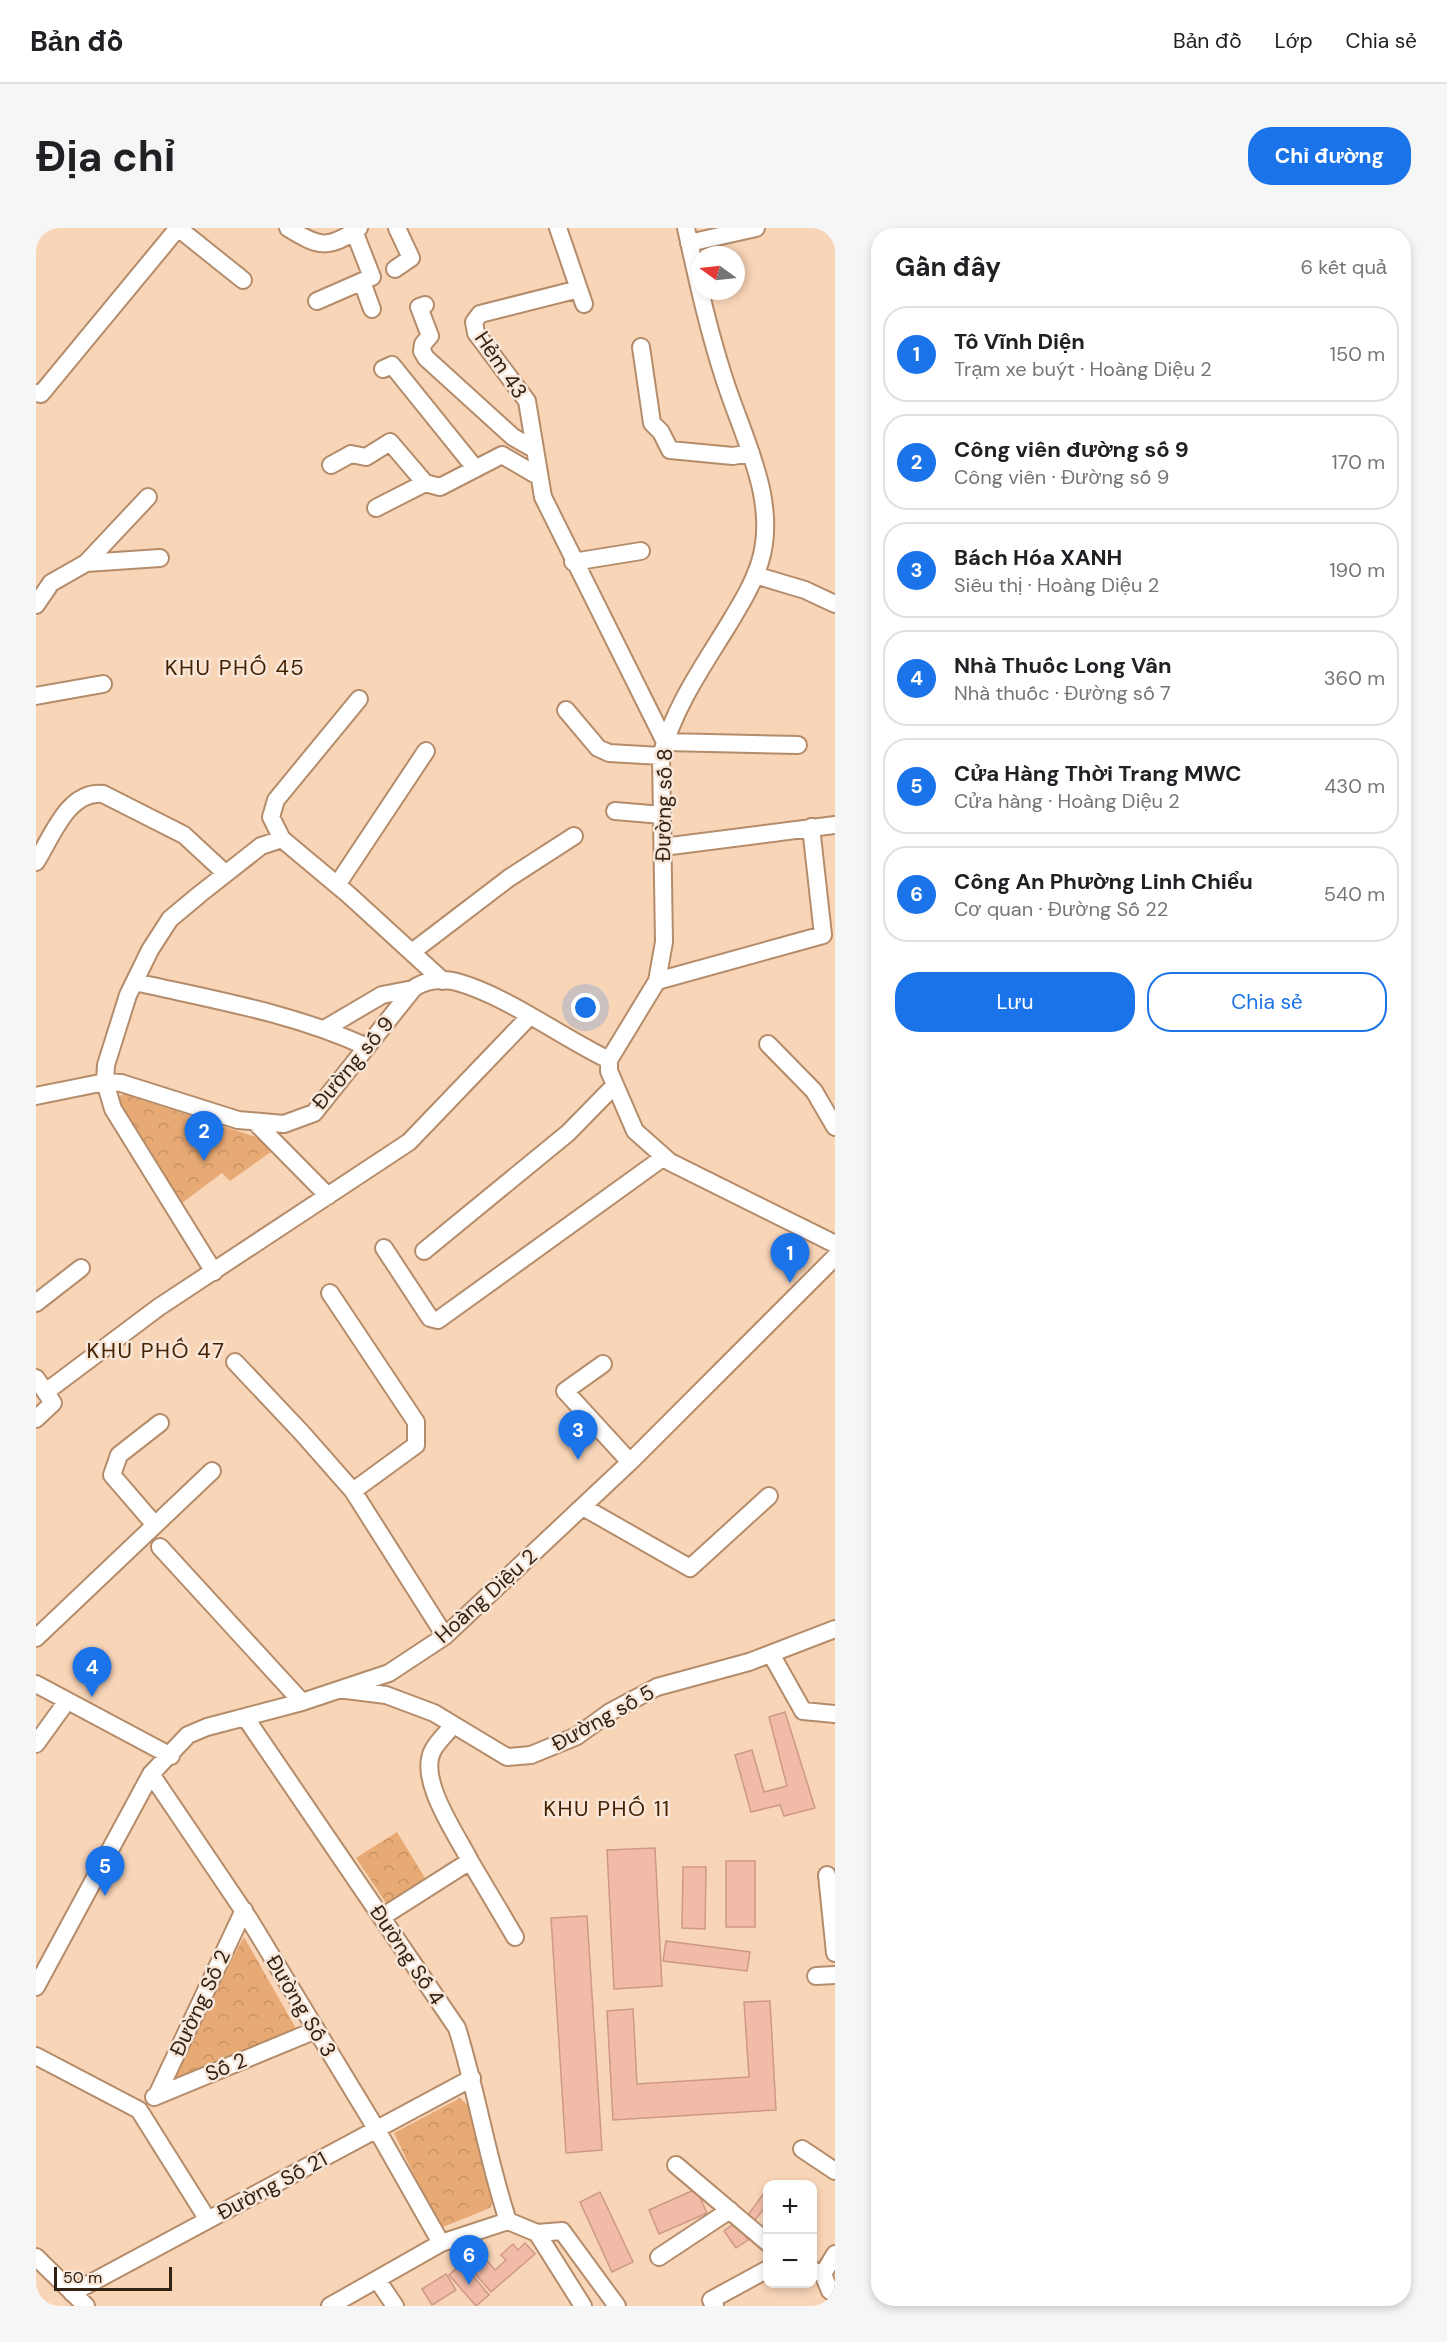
<!DOCTYPE html>
<html lang="vi">
<meta charset="utf-8">
<style>
:root{--surface:#fff;--page:#f6f6f6;--text:#202124;--muted:#757577;--line:#e0e0e0;--accent:#1a73e8}
body{margin:0;font-family:"DM Sans",sans-serif;background:var(--page);color:var(--text)}
.controls{position:absolute;right:18px;bottom:18px;display:grid;overflow:hidden;border-radius:12px;box-shadow:0 3px 9px #0003}
.controls button{width:54px;height:54px;display:grid;place-items:center;padding:0;border:0;border-bottom:2px solid var(--line);background:var(--surface);color:var(--text);font:30px sans-serif}
.compass{position:absolute;left:655px;top:18px;width:54px;height:54px;border-radius:50%;background:var(--surface);box-shadow:0 3px 9px #0003;rotate:285deg}
.scale{position:absolute;left:18px;bottom:15px;width:118px;box-sizing:border-box;padding-left:6px;border:3px solid #322214;border-top:0;font-size:16px;line-height:21px;white-space:nowrap;color:#322214;-webkit-text-stroke:4px #f8e6d8;paint-order:stroke}
.you{position:absolute;left:550px;top:780px;width:21px;height:21px;margin:-15px;border:4px solid #fff;border-radius:50%;background:#1a73e8;box-shadow:0 0 0 9px #1a73e833}
.badge{display:grid;place-items:center;width:39px;height:39px;border-radius:50%;background:var(--accent);color:#fff;font-size:20px;font-weight:700}
.pin{position:absolute;translate:-50% -50px;filter:drop-shadow(0 2px 3px #0008)}
.pin::after{content:'';position:absolute;top:32px;width:21px;height:18px;background:inherit;clip-path:polygon(0 0,100% 0,50% 100%)}
.list{margin:0;padding:0;list-style:none}
h2{display:flex;justify-content:space-between;align-items:center;height:78px;margin:0;padding:0 24px;font-size:26px}
h2 small{font-size:20px;font-weight:400;color:var(--muted)}
.list li{display:grid;grid-template-columns:39px 1fr auto;gap:18px;align-items:center;box-sizing:border-box;height:96px;margin:0 12px 12px;padding:0 12px;border:2px solid var(--line);border-radius:24px}
.list b{display:block;font-size:22px;white-space:nowrap}
.list p{margin:0;font-size:20px;white-space:nowrap;color:var(--muted)}
.list em{font-size:20px;font-style:normal;color:var(--muted)}
.actions{display:flex;gap:12px;padding:18px 24px}
.actions a{flex:1;padding:14px 0;border:2px solid var(--accent);border-radius:24px;text-align:center;font-size:21px;color:var(--accent)}
.actions .main{background:var(--accent);color:#fff}
.map{position:relative;flex:none;width:799px;height:2078px;overflow:hidden;border-radius:24px}
header{display:flex;align-items:center;gap:36px;box-sizing:border-box;height:84px;padding:0 30px;background:var(--surface);border-bottom:2px solid var(--line)}
header strong{font-size:28px}
nav{display:flex;gap:33px;margin-inline-start:auto;font-size:21px}
.intro{display:flex;align-items:center;justify-content:space-between;box-sizing:border-box;height:144px;padding:0 36px}
h1{margin:0;font-size:42px}
.button{padding:15px 27px;border-radius:24px;background:var(--accent);color:#fff;font-size:21px;font-weight:700}
main{display:flex;gap:36px;padding:0 36px}
aside{flex:1;background:var(--surface);border-radius:24px;box-shadow:0 3px 9px #0003}
.map>svg:first-child{display:block}
.park{fill:url(#park-crowns)}
.building{fill:#f1bba7;stroke:#cd9986;stroke-width:1.5}
.lines{fill:none;stroke-linecap:round;stroke-linejoin:round}
.minor-casing{stroke:#b58c6a;stroke-width:20}
.minor{stroke:#fff;stroke-width:16}
.labels{text-anchor:middle;dominant-baseline:central;stroke-width:5;stroke-linejoin:round;paint-order:stroke}
.street-label{font-size:21px;fill:#322214;stroke:#f8e6d8}
.neighbourhood-label{font-size:22px;letter-spacing:1.5px;fill:#420;stroke:#f8e6d8}
</style>
<header>
<strong>Bản đồ</strong>
<nav><a>Bản đồ</a><a>Lớp</a><a>Chia sẻ</a></nav>
</header>
<div class="intro"><h1>Địa chỉ</h1><a class="button">Chỉ đường</a></div>
<main>
<div class="map">
<svg width="799" height="2078" viewBox="0 0 799 2078">
<defs>
<pattern id="park-crowns" width="20" height="18" patternUnits="userSpaceOnUse" patternTransform="scale(1.5)"><rect width="20" height="18" fill="#e8aa75"/><path d="M2 6a3 3 0 1 1 6 0M12 15a3 3 0 1 1 6 0" fill="none" stroke="#c79264"/></pattern>
</defs>
<rect width="100%" height="100%" fill="#f9d5b8"/>
<path class="park" d="M 88,866 L 220,909 L 239,921 L 194,953 L 186,945 L 142,978 L 80,880 L 81,869 Z
M 361,1604 L 392,1655 L 352,1678 L 320,1630 Z
M 208,1709 L 262,1804 L 121,1867 Z
M 424,1870 L 435,1880 L 457,1973 L 454,1980 L 407,1999 L 401,1996 L 358,1905 Z"/>
<path class="building" d="M 749,1484 L 779,1580 L 748,1588 L 744,1577 L 715,1584 L 699,1527 L 716,1522 L 728,1564 L 751,1558 L 733,1489 Z
M 619,1620 L 626,1758 L 578,1761 L 571,1622 Z
M 690,1633 L 719,1633 L 719,1699 L 690,1699 Z
M 647,1639 L 670,1639 L 669,1701 L 646,1700 Z
M 551,1688 L 566,1922 L 530,1925 L 515,1690 Z
M 630,1713 L 714,1724 L 711,1743 L 627,1733 Z
M 734,1773 L 740,1882 L 577,1892 L 571,1783 L 597,1781 L 601,1856 L 713,1849 L 708,1774 Z
M 660,1961 L 671,1985 L 623,2006 L 613,1982 Z
M 731,1961 L 732,1975 L 719,1992 L 712,1987 Z
M 564,1964 L 597,2034 L 576,2044 L 544,1974 Z
M 700,1994 L 712,2012 L 700,2020 L 688,2003 Z
M 489,2015 L 499,2026 L 455,2064 L 428,2033 L 441,2021 L 459,2042 L 470,2032 L 465,2027 L 477,2016 L 482,2022 Z
M 426,2035 L 453,2067 L 440,2078 L 413,2047 Z
M 410,2046 L 420,2062 L 396,2077 L 386,2061 Z"/>
<g class="lines">
<g class="minor-casing">
<path id="minor" d="M 252,0 C 283,19 292,22 323,0
M 522,0 L 548,76
M 650,0 C 661,50 672,101 688,150 C 706,208 743,272 724,334 C 717,357 703,379 691,399 C 665,441 638,480 625,528 L 628,714 L 621,753 L 573,832 L 573,843 L 599,903 L 634,934 L 799,1016
M 653,15 L 720,0
M 359,41 L 375,30 L 361,0
M 326,54 L 336,81
M 543,61 L 444,86 L 438,94 L 440,105 L 491,173 L 507,269 L 629,514 L 762,517
M 281,73 L 336,49 L 318,3
M 389,77 L 383,79 L 394,108 L 387,116 L 386,123 L 390,130 L 477,209 L 498,221
M 605,119 L 616,195 L 625,204 L 634,222 L 697,228 L 715,225
M 347,141 L 356,137 L 439,240
M 0,165 L 5,166 L 142,0 L 207,52
M 295,237 L 315,226 L 330,229 L 354,214 L 389,255
M 340,280 L 389,255 L 404,259 L 466,227 L 502,248
M 537,334 L 605,323
M 50,335 L 124,330
M 719,347 L 769,362 L 799,376
M 0,377 L 15,355 L 50,335 L 112,269
M 0,468 L 67,456
M 530,482 L 562,520 L 573,525 L 625,528
M 579,583 L 626,587
M 246,611 L 235,589 L 240,572 L 323,471
M 627,619 L 799,597
M 0,634 C 16,609 32,562 67,566 L 148,607 L 189,645
M 301,657 L 390,523
M 376,724 L 473,650 L 538,608
M 621,753 L 787,707 L 775,599
M 99,754 C 178,772 257,785 331,819
M 290,800 L 346,767 L 377,761
M 732,816 L 778,863 L 799,899
M 0,868 L 69,854 L 85,855 L 202,892 L 248,896 L 278,885 L 377,761 C 388,752 406,750 421,754 C 471,768 525,809 573,832
M 220,895 L 292,968
M 348,1020 L 394,1090 L 402,1092 L 628,929
M 388,1023 L 532,905 L 578,858
M 178,1044 L 77,881 L 69,854 L 70,837 L 92,767 L 114,722 L 134,691 L 164,666 L 225,618 L 246,611 L 313,667 L 407,753
M 294,1065 L 380,1194 L 380,1217 L 317,1263
M 0,1075 L 45,1040
M 199,1134 L 266,1205 L 317,1263 L 409,1408
M 567,1136 L 529,1163 L 594,1234
M 0,1150 L 17,1175 L 0,1191
M 11,1163 L 123,1079 L 373,914 L 493,789
M 547,1279 L 654,1340 L 733,1268
M 119,1297 L 76,1247 L 83,1227 L 124,1195
M 124,1319 L 266,1474
M 0,1410 L 176,1243
M 735,1426 L 767,1483 L 799,1486
M 0,1456 L 135,1528
M 310,1462 L 350,1467 L 398,1485 L 471,1529 L 495,1527 L 541,1508 L 574,1484 L 621,1459 L 713,1434 L 799,1401
M 209,1489 L 421,1800 C 441,1864 451,1930 472,1993
M 0,1516 L 31,1473
M 115,1546 L 213,1691 L 341,1902 L 405,2015
M 434,1633 L 479,1709
M 791,1647 L 799,1725
M 346,1689 L 434,1633 C 421,1607 381,1551 397,1522 C 402,1513 411,1505 417,1497
M 780,1748 L 799,1747
M 0,1759 L 115,1546 L 152,1507 L 171,1499 L 266,1474 L 353,1445 L 409,1408 L 594,1234 L 799,1029
M 0,1828 L 103,1882 L 172,1992
M 121,1867 L 208,1682
M 118,1869 L 280,1802
M 766,1921 L 799,1943
M 640,1937 L 732,2015
M 472,1993 L 501,2005 L 526,2003 L 581,2078
M 501,2005 L 547,2078
M 0,2029 L 50,2078
M 623,2029 L 694,1982
M 776,2042 L 787,2046 L 799,2026
M 787,2046 L 794,2063 L 799,2066
M 342,2053 L 359,2078
M 36,2065 L 436,1850
M 294,2078 L 405,2015 L 472,1993
M 679,2078 L 675,2072 L 732,2041"/>
</g>
<use href="#minor" class="minor"/>
</g>
<g class="labels">
<g class="street-label">
<text transform="translate(465 137) rotate(56)">Hẻm 43</text>
<text transform="translate(628 577) rotate(-89)">Đường số 8</text>
<text transform="translate(317 835) rotate(-50)">Đường số 9</text>
<text transform="translate(450 1368) rotate(-42)">Hoàng Diệu 2</text>
<text transform="translate(567 1490) rotate(-29)">Đường số 5</text>
<text transform="translate(371 1727) rotate(56)">Đường Số 4</text>
<text transform="translate(164 1775) rotate(-65)">Đường Số 2</text>
<text transform="translate(265 1778) rotate(59)">Đường Số 3</text>
<text transform="translate(190 1839) rotate(-22)">Số 2</text>
<text transform="translate(236 1958) rotate(-28)">Đường Số 21</text>
</g>
<g class="neighbourhood-label">
<text x="199" y="439">KHU PHỐ 45</text>
<text x="120" y="1122">KHU PHỐ 47</text>
<text x="571" y="1580">KHU PHỐ 11</text>
</g>
</g>
</svg>
<div class="controls">
<button>+</button>
<button>−</button>
</div>
<svg class="compass" viewBox="-18 -18 36 36"><path d="M0-13l5 13h-10z" fill="#e53935"/><path d="M0 13l5-13h-10z" fill="#757577"/></svg>
<div class="scale">50 m</div>
<div class="you"></div>
<div class="pin badge" style="left:754px;top:1055px">1</div>
<div class="pin badge" style="left:168px;top:933px">2</div>
<div class="pin badge" style="left:542px;top:1232px">3</div>
<div class="pin badge" style="left:56px;top:1469px">4</div>
<div class="pin badge" style="left:69px;top:1668px">5</div>
<div class="pin badge" style="left:433px;top:2057px">6</div>
</div>
<aside>
<h2>Gần đây<small>6 kết quả</small></h2>
<ul class="list">
<li><span class="badge">1</span><div><b>Tô Vĩnh Diện</b><p>Trạm xe buýt · Hoàng Diệu 2</p></div><em>150 m</em></li>
<li><span class="badge">2</span><div><b>Công viên đường số 9</b><p>Công viên · Đường số 9</p></div><em>170 m</em></li>
<li><span class="badge">3</span><div><b>Bách Hóa XANH</b><p>Siêu thị · Hoàng Diệu 2</p></div><em>190 m</em></li>
<li><span class="badge">4</span><div><b>Nhà Thuốc Long Vân</b><p>Nhà thuốc · Đường số 7</p></div><em>360 m</em></li>
<li><span class="badge">5</span><div><b>Cửa Hàng Thời Trang MWC</b><p>Cửa hàng · Hoàng Diệu 2</p></div><em>430 m</em></li>
<li><span class="badge">6</span><div><b>Công An Phường Linh Chiểu</b><p>Cơ quan · Đường Số 22</p></div><em>540 m</em></li>
</ul>
<div class="actions"><a class="main">Lưu</a><a>Chia sẻ</a></div>
</aside>
</main>
